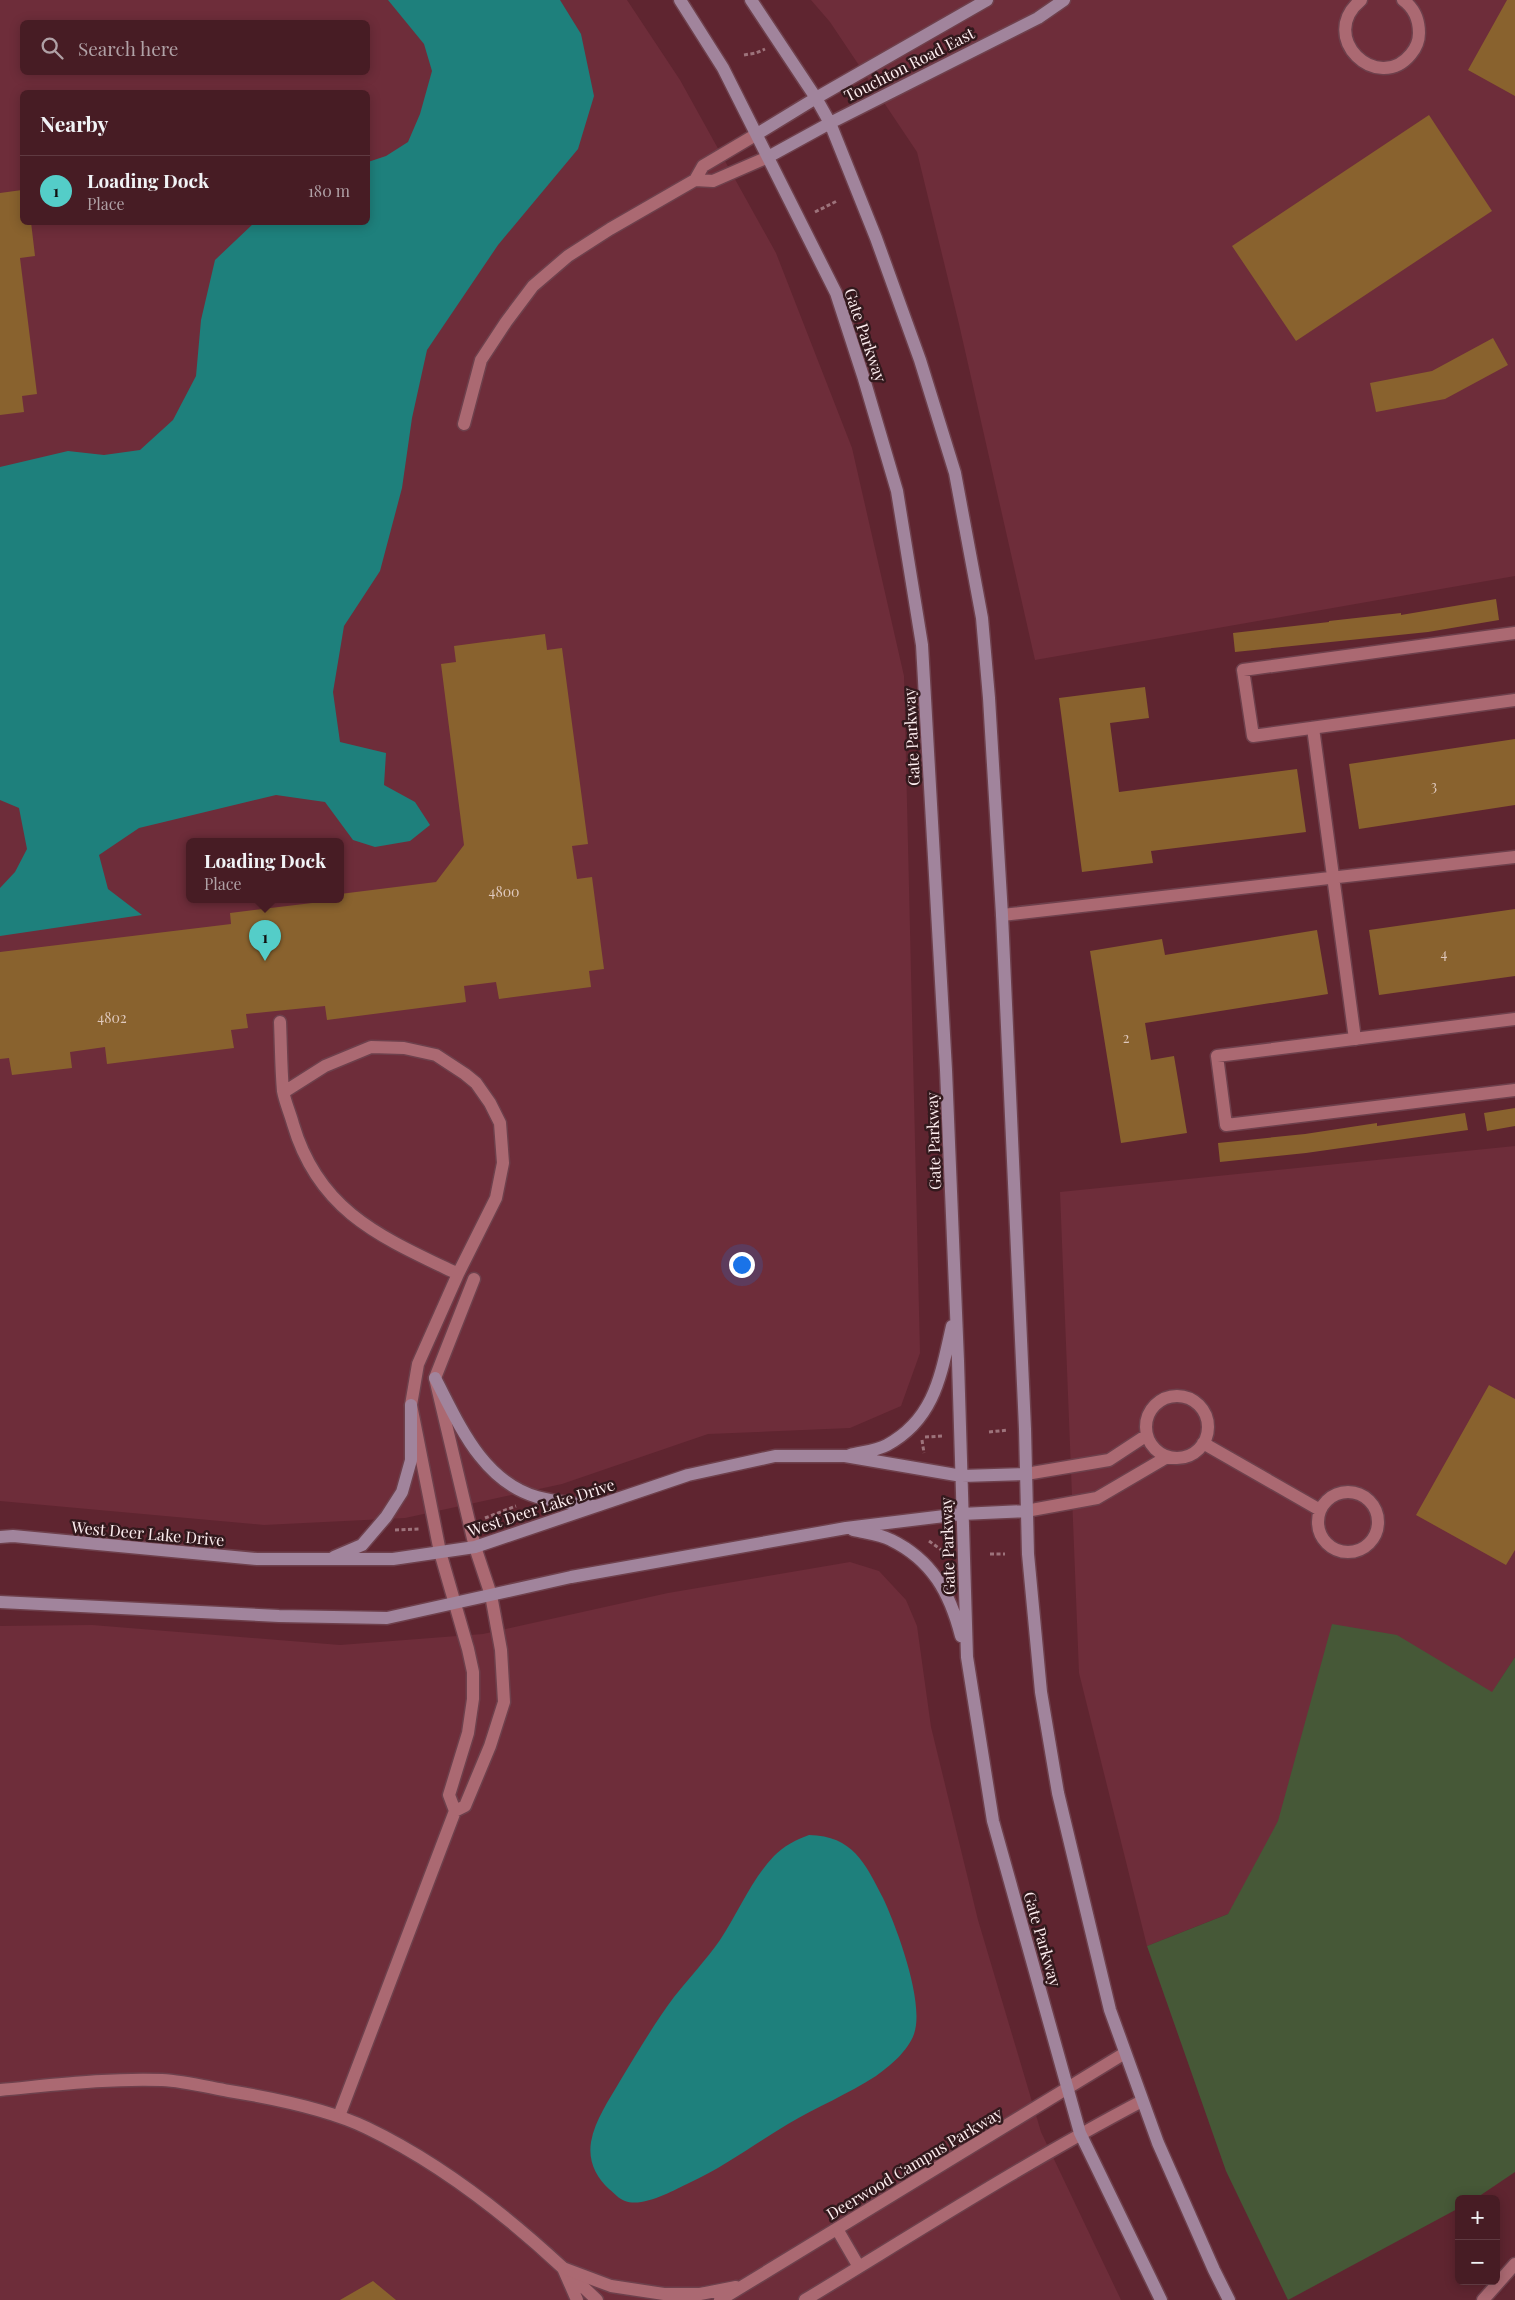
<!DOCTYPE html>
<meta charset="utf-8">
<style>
:root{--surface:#471c24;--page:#4e252c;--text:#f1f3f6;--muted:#b0a1a6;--line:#5f3a41;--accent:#54cdc8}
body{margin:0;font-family:"Playfair Display",serif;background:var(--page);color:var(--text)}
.controls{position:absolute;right:15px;bottom:15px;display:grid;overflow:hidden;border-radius:8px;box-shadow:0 2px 12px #0003}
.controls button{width:45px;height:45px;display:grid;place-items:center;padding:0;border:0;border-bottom:1px solid var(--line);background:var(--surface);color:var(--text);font:25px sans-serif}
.you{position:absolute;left:741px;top:1264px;width:18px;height:18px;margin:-12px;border:4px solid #fff;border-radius:50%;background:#1a73e8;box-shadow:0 0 0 8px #1a73e833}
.badge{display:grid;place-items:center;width:32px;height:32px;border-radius:50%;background:var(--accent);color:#111;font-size:16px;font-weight:700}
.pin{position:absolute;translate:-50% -41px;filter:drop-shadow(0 1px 2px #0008)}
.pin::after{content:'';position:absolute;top:26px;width:18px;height:15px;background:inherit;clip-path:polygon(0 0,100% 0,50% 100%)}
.popup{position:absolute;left:186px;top:838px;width:158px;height:65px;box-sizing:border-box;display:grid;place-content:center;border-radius:8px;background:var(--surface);filter:drop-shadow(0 1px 4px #0005);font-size:16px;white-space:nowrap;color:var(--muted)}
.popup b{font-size:19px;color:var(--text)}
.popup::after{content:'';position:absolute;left:50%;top:100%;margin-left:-10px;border:10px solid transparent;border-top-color:var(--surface)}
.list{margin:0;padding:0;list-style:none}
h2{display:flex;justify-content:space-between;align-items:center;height:65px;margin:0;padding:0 20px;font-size:21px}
h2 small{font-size:16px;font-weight:400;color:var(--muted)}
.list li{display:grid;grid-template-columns:32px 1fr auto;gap:15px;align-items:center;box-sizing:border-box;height:70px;padding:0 20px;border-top:1px solid var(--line)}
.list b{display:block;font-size:19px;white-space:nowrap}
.list p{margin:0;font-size:16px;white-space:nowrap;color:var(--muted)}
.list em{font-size:16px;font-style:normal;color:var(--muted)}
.icon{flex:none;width:28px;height:28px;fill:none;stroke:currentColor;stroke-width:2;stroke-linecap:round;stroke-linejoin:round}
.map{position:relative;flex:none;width:1515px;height:2300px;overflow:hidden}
.search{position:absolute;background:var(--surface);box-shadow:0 2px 12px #0003;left:20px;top:20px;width:350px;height:55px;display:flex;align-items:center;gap:12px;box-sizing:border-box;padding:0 18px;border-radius:8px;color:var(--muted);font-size:19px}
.panel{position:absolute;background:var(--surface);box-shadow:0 2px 12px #0003;left:20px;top:90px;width:350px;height:135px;border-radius:8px}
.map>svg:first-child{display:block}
.built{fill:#6e2d3a;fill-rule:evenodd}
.green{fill:#465837}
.water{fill:#1e807c}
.building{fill:#89622e}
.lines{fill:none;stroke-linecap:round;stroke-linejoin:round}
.lane-casing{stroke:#6e404c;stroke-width:15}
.street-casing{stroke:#6e404c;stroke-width:15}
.secondary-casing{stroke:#6e404c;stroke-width:15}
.path{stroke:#9d737b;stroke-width:3;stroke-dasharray:4 2.5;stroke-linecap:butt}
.lane{stroke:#ab6972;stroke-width:12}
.street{stroke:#ab6972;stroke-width:12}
.secondary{stroke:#a1849c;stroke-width:12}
.labels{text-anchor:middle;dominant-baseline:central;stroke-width:5;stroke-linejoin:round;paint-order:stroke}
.number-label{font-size:14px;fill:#e0cabf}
.street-label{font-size:16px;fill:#fdedef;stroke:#33191d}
</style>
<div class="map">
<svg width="1515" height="2300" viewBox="0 0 1515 2300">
<rect width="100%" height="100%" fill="#5f2530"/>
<path class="built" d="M 0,0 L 627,0 L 680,80 L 776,253 L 852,448 L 904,676 L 920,1353 L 901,1406 L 850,1428 L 708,1434 L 562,1484 L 405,1518 L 264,1525 L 0,1501 ZM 22,22 L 368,22 L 368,72 L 22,72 ZM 22,92 L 368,92 L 368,222 L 22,222 ZM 190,842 L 340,842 L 340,900 L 190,900 Z
M 811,0 L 1515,0 L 1515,576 L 1035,660 L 959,324 L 917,152 L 830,22 Z
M 1515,1146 L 1515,1657 L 1492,1693 L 1228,1914 L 1147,1946 L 1079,1673 L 1060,1192 Z
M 850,1562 L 879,1571 L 906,1600 L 917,1626 L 931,1727 L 978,1920 L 1041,2132 L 1121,2300 L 0,2300 L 0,1626 L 92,1625 L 340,1645 L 483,1634 L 668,1593 Z"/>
<path class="green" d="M 1332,1624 L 1397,1635 L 1492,1692 L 1515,1657 L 1515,2172 L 1475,2199 L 1459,2199 L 1459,2208 L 1288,2300 L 1226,2171 L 1147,1946 L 1228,1914 L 1278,1821 Z"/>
<path class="water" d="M 388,0 L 560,0 L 581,34 L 594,96 L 578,149 L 498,245 L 427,350 L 412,418 L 402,488 L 380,571 L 344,626 L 333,692 L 340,742 L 386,753 L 384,785 L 415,802 L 430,825 L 410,841 L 375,847 L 353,840 L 325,802 L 276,795 L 139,828 L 99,855 L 108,889 L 142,915 L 0,936 L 0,888 L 15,872 L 27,849 L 19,808 L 0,800 L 0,467 L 68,451 L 104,455 L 140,450 L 173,420 L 196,376 L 201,320 L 215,260 L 254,223 L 368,222 L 368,162 L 386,156 L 408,142 L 420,114 L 432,71 L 424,44 Z
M 809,1835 C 853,1836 865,1863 883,1898 C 897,1928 925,2003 914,2034 C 908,2051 890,2066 876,2076 C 848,2094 817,2107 788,2124 C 756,2143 724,2167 689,2183 C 674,2190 643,2208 625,2201 C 619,2199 614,2193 609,2189 C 596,2177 588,2161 591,2142 C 595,2120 609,2100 620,2081 C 637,2053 654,2024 674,1997 C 689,1978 706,1960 720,1940 C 738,1913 751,1880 774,1856 C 784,1846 795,1840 809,1835 Z"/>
<path class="building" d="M 1507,0 L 1515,0 L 1515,96 L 1468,70 Z
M 1429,115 L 1492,211 L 1296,341 L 1232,246 Z
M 22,190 L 22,222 L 31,222 L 35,256 L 20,258 L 37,394 L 22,396 L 24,412 L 0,415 L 0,193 Z
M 1493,338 L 1508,365 L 1445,399 L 1376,412 L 1370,383 L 1432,371 Z
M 1496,599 L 1499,620 L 1428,632 L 1235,652 L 1233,633 L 1329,622 L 1329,621 L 1401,613 L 1401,615 Z
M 545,634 L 547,650 L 562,648 L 588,844 L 572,846 L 577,879 L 592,877 L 604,969 L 589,971 L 591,987 L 499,999 L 496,982 L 464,986 L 466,1002 L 327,1020 L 325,1006 L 246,1014 L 248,1028 L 231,1030 L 234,1048 L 107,1064 L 105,1047 L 70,1052 L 72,1068 L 12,1075 L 9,1058 L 0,1059 L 0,952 L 231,924 L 230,913 L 312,903 L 311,900 L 340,900 L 340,894 L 436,882 L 464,845 L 441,664 L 456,662 L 454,646 Z
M 1145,687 L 1149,718 L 1110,723 L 1119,792 L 1297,769 L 1306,832 L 1151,851 L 1153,863 L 1082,872 L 1059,698 Z
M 1515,739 L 1515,805 L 1359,829 L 1349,764 Z
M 1515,909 L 1515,976 L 1379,995 L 1369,930 Z
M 1317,930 L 1328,994 L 1145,1023 L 1151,1060 L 1174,1056 L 1187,1133 L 1121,1143 L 1090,951 L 1162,939 L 1165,955 Z
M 1515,1108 L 1515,1126 L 1487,1131 L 1484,1113 Z
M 1465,1113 L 1468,1130 L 1306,1153 L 1220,1162 L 1218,1143 L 1305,1134 L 1377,1123 L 1377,1126 Z
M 1489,1385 L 1515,1399 L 1515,1550 L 1506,1565 L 1416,1515 Z
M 373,2281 L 396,2300 L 340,2300 Z"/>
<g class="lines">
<g class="lane-casing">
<path id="lane" d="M 1361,0 C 1316,37 1378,95 1411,54 C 1416,48 1419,41 1419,33 C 1419,20 1414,8 1403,0
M 695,180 L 713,181 L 768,157
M 464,424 L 481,360 L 506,322 L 533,286 L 568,256 L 610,229 L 695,180 L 703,166 L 757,134
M 1515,633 L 1243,670 L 1253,736 L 1515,700
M 1515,1019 L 1217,1056 L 1226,1125 L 1515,1090
M 280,1022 C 281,1045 281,1068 283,1091 C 285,1102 290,1113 293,1124 C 319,1212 381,1237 458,1274
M 284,1092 L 325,1066 L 371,1047 L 404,1048 L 436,1055 L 465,1074 L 476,1083 L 490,1103 L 500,1123 L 503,1163 L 496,1198 L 458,1274 L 418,1364 L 411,1405 L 440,1552 L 468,1649 L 473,1672 L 473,1699 L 468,1733 L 449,1795 L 455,1811 L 465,1806 L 490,1746 L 504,1702 L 501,1650 L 491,1595 L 475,1547 L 435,1378 L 474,1279
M1146 1427a31 31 0 1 1 62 0a31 31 0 1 1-62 0Z
M 1203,1443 L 1320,1510
M 1026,1474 L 1109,1460 L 1147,1435
M1318 1522a30 30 0 1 1 60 0a30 30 0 1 1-60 0Z
M 1026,1511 L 1097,1498 L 1167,1457
M 0,2090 C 54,2085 108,2078 162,2080 C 184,2081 207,2087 229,2091 C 272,2098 328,2109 367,2128 C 440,2163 504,2213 563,2268
M 339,2116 L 455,1811
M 577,2300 L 563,2268 L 597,2300
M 1483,2300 L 1515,2264"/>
</g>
<g class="street-casing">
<path id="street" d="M 1313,728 L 1355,1039
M 1002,915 L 1515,857
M 837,2229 L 859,2267
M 563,2268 L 611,2286 L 664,2294 L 700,2294 L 736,2287
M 720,2300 L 1125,2053
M 805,2300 C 917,2232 1026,2162 1142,2101"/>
</g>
<g class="secondary-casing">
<path id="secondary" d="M 680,0 L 723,68 L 836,293 L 864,379 L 897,491 L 922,645 L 946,1070 L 958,1361 L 967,1657 L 993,1821 L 1080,2133 L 1161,2300
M 751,0 L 816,98 L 830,123 L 876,238 L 920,360 L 955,473 L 982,618 L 989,698 L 1002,915 L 1025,1429 L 1028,1554 L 1041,1692 L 1058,1793 L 1110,2010 L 1158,2143 L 1214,2270 L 1229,2300
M 757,134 L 816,98 L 987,0
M 768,157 L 830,123 L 1038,18 L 1064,0
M 435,1378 C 459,1424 482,1481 537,1497 C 554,1502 575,1503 594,1506
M 850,1455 C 861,1452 876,1451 887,1445 C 935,1419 941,1374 952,1326
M 853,1530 C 865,1533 880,1534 891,1540 C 932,1560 950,1593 961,1636
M 0,1537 L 13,1536 L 257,1559 L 393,1559 L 475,1547 L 688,1475 L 775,1456 L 845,1456 L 962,1476 L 1026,1474
M 334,1557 L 362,1545 L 386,1517 L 402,1492 L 411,1460 L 411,1405
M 0,1602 L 279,1616 L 387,1618 L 571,1577 L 846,1528 L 961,1514 L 1026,1511"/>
</g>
<path class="path" d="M 744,55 L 756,53 L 765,49
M 815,212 L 837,201
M 989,1432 L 1008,1430
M 925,1437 L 944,1436
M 922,1440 L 924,1453
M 485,1518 L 516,1506
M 395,1530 L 419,1529
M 929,1541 L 947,1554
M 990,1554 L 1005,1554"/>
<use href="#lane" class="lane"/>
<use href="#street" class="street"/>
<use href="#secondary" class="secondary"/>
</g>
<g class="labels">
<g class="number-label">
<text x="1434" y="785">3</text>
<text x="504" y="891">4800</text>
<text x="1444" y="953">4</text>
<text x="112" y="1017">4802</text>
<text x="1126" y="1037">2</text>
</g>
<g class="street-label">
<text transform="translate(909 64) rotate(-27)">Touchton Road East</text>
<text transform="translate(866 335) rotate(71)">Gate Parkway</text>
<text transform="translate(911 737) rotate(-93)">Gate Parkway</text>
<text transform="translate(933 1141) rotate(-92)">Gate Parkway</text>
<text transform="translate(541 1507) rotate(-18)">West Deer Lake Drive</text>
<text transform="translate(148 1533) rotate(5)">West Deer Lake Drive</text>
<text transform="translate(947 1546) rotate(-92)">Gate Parkway</text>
<text transform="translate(1043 1939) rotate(74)">Gate Parkway</text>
<text transform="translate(914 2163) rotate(-31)">Deerwood Campus Parkway</text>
</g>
</g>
</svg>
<div class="controls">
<button>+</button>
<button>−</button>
</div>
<div class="you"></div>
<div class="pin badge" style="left:265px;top:961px">1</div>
<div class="popup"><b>Loading Dock</b>Place</div>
<div class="search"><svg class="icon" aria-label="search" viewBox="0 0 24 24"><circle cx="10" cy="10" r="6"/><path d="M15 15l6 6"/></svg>Search here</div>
<section class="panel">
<h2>Nearby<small></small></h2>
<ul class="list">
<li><span class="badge">1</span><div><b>Loading Dock</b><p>Place</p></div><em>180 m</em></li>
</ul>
</section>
</div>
